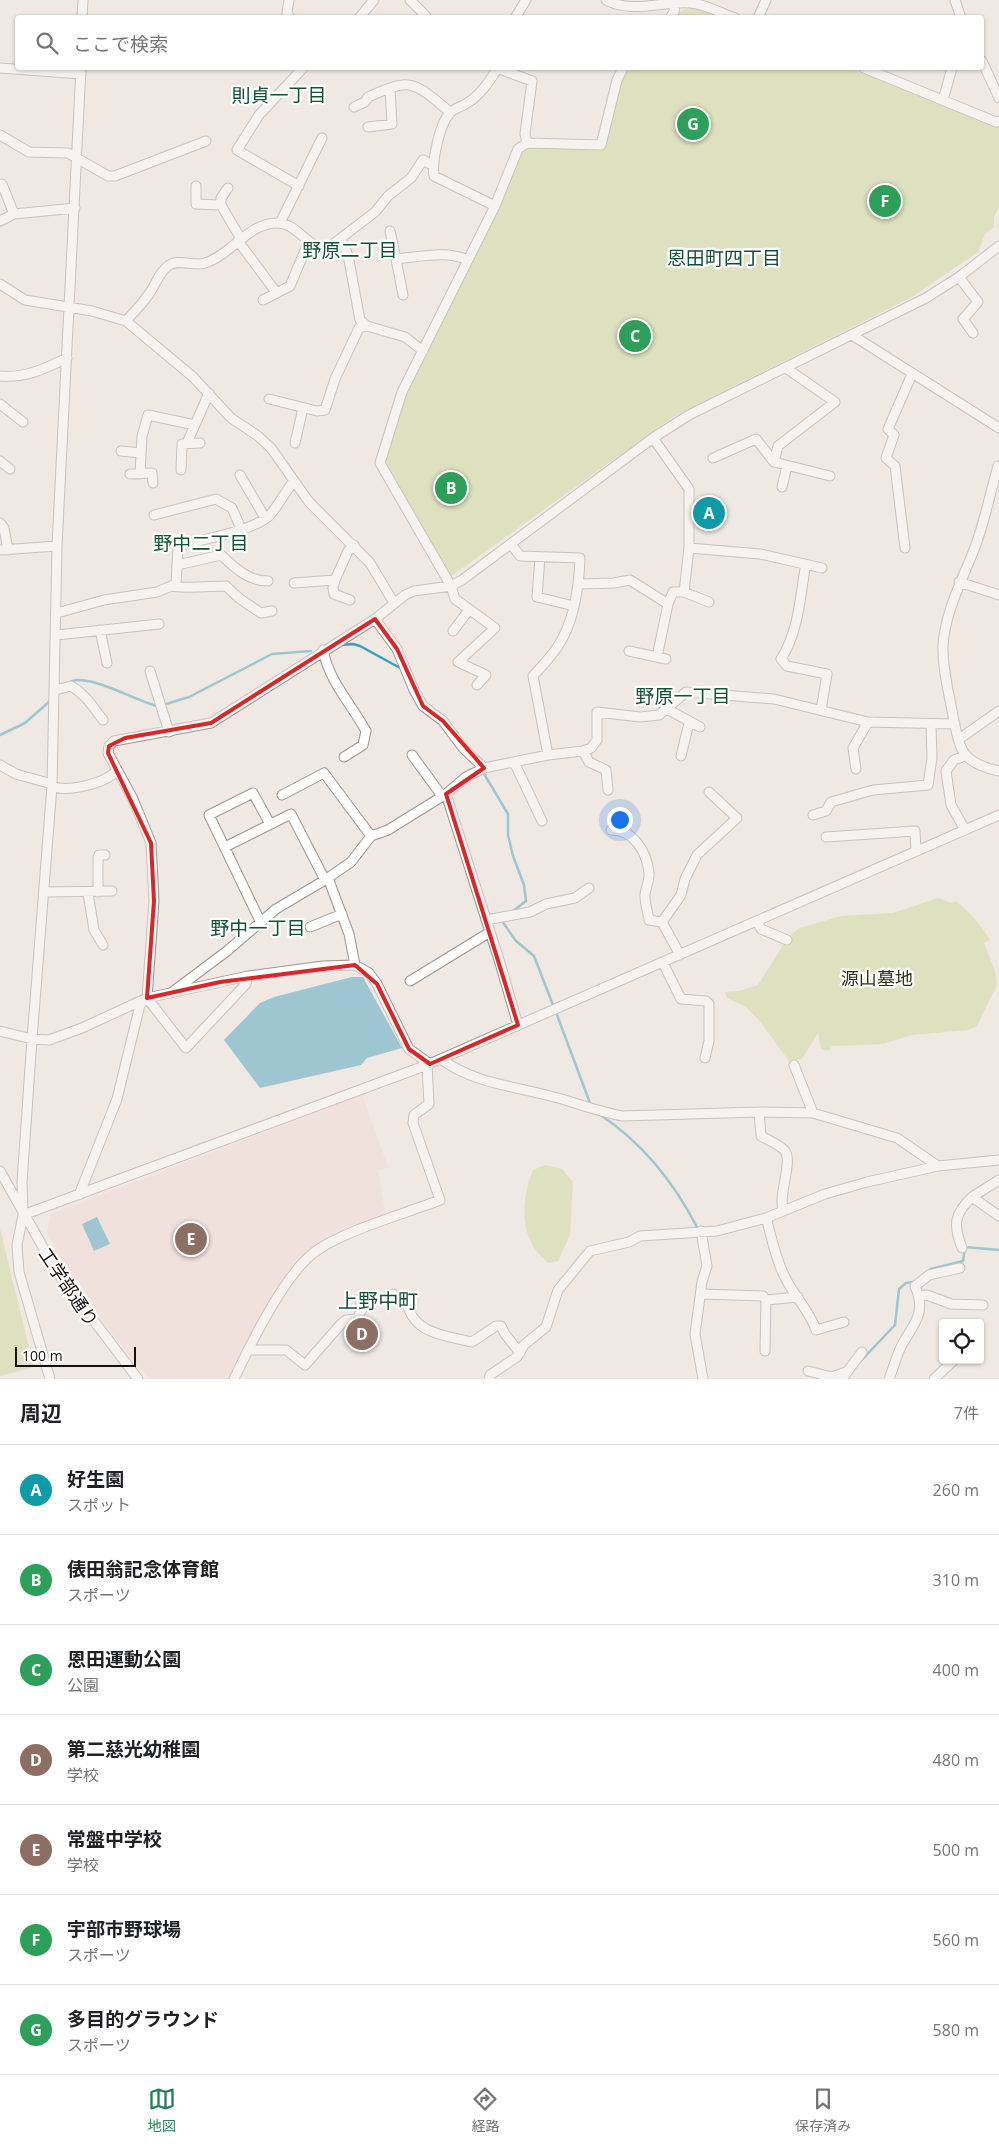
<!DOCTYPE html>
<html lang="ja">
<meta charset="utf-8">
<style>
:root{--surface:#fff;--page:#f2f2f2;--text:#202124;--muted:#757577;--line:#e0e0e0;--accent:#247f55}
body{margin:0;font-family:"Open Sans","Noto Sans JP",sans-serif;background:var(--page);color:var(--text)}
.controls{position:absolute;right:15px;bottom:15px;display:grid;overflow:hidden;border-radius:5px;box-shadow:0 1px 4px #0004}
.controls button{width:45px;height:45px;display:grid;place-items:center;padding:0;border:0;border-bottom:1px solid var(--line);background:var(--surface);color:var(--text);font:25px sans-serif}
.scale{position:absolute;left:15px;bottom:12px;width:121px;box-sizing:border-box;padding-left:5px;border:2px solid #141211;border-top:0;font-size:14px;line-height:18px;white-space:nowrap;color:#141211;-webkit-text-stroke:4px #fff;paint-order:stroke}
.you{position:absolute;left:619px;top:819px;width:18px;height:18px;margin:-12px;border:4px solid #fff;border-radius:50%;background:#1a73e8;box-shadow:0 0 0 8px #1a73e833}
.badge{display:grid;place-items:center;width:32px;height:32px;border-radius:50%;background:var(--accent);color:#fff;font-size:16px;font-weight:700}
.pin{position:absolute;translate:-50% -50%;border:2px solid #fff;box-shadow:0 1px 5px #0006}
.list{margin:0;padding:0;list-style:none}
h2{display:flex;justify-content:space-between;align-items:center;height:65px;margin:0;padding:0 20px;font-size:21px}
h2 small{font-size:16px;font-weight:400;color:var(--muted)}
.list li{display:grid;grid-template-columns:32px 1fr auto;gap:15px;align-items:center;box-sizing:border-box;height:90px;padding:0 20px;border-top:1px solid var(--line)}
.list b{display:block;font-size:19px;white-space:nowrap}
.list p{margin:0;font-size:16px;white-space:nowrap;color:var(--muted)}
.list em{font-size:16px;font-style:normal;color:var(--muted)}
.icon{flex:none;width:28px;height:28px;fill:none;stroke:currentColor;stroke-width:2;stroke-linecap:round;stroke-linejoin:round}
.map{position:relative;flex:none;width:999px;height:1379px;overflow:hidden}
.search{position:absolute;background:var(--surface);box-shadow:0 1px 4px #0004;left:15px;right:15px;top:15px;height:55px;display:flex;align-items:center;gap:12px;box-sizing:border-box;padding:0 18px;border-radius:5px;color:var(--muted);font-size:19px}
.sheet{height:695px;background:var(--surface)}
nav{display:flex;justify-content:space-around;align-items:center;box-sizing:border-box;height:70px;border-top:1px solid var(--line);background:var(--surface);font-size:14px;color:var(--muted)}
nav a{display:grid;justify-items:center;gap:2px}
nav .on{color:var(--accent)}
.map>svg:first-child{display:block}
.education{fill:#f3d9d4}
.green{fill:#cbda92}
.water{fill:#3a9ebc}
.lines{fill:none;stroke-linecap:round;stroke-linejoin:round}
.stream{stroke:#3a9ebc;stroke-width:2.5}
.minor-casing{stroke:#9b9490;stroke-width:11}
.minor{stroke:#fff;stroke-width:9}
.marked{fill:none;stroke:#d62828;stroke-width:4;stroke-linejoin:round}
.labels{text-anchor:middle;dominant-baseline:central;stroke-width:4.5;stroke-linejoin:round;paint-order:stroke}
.park-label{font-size:18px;fill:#2e3413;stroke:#fff}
.street-label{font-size:18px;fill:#141211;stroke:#fff}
.neighbourhood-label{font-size:19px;fill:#125134;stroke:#fff}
.quarter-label{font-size:20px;fill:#125134;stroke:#fff}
</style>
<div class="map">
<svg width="999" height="1379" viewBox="0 0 999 1379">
<rect width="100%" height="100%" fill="#efe8e3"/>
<path class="education" d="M 362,1095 L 388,1167 L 378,1171 L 385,1213 L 380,1221 L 316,1246 L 293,1268 L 259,1318 L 230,1379 L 150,1379 L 130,1357 L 93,1308 L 90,1299 L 77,1279 L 70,1274 L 47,1233 L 51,1214 Z"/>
<path class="green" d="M 692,6 L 721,17 L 674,18 L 679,12 Z
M 628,68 L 849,68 L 999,126 L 999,207 L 994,217 L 994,227 L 985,234 L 978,252 L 912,297 L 673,417 L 450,577 L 384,463 L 405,399 L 426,352 L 499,208 L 521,153 L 530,147 L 602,151 L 620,82 Z
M 938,898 L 952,903 L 956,901 C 971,913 980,924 990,940 L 984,943 L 995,971 L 997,985 L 977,1026 L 968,1030 L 912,1035 L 883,1044 L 832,1046 L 829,1051 L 821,1049 L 818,1033 L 802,1059 L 789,1061 L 758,1019 L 746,1007 L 727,998 L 725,992 L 739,991 L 758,985 L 789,936 L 799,928 L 841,916 L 893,913 Z
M 545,1165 L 562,1169 L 573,1182 L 570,1235 L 558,1261 L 549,1263 C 519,1241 520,1202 533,1170 Z
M 0,1229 L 34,1367 L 0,1376 Z"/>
<path class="water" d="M 352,977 L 363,977 L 402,1048 L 367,1058 L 361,1065 L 260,1088 L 224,1040 L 260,1003 L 274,997 Z
M 97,1217 L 110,1244 L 94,1251 L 82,1224 Z"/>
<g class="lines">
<path class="stream" d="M 341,645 L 353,644 L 360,646 L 402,669
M 69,683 C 83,670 138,702 157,706
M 166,704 L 189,697 L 272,654 L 311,651
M 0,735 L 25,723 L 50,701
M 483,772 L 508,814 L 508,835 L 513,856 L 524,885 L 526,901 L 513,911
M 502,921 L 516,941 L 534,956 L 553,1005
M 557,1015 L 590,1103
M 599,1114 C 643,1143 674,1182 698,1229
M 926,1273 L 931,1269 L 963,1261 L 965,1247 L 999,1250
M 855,1367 L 895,1325 L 899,1289 L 906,1283 L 913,1282"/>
<g class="minor-casing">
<path id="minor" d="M 289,0 L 287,13 L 290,18
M 410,0 L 426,16
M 606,0 C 632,14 662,1 690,3 C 706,4 720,13 735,18
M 955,0 L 961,18
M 82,18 L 83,0
M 359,18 L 374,0
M 515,18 L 526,0
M 670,18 L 674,12 L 675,3
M 758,18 L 766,0
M 982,61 L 999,98
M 0,68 L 81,74
M 497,68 L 532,81 L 525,134 L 527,143
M 864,68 L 996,122 L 999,121
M 943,100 L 952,68
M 354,107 L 365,102 L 368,97 C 378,93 391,86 402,85 C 419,82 438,103 450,112
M 368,127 L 392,124 L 390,89
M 0,135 L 29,152 L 68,153 L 108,176 L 115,176 L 206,141
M 2,184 L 14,214
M 196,186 L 196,204 L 221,205
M 299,186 L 237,150 L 259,115 L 303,68
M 228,188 L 221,198 L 221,205 L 241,239
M 495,206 L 434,176 C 432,162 439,124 450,113 C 454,108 462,107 467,103 C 480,96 490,80 498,68
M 0,221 L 14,214 L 75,208
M 280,223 L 322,138
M 390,231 L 396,259
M 341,239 L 348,255 L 360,320 L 367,326 L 405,337 L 423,351
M 238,241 L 276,292
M 959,277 L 978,302 L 963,319 L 973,333
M 0,284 L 25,300 L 92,311 L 126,321 L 193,377 L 231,418 L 258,436 L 271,448 L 309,502 L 370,563 L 394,603
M 403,295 L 396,259 C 419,257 446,250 468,260
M 263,300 L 290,286 L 309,241
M 126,321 C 134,312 142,304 149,294 C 155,286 159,272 168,266 C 178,258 194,267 205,263 C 231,255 249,222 278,223 C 299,224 308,250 328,248 L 375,212 L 388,196 L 411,178 L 423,160 L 432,165
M 852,335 L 999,428
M 786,368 L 835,402 L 778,446 L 774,462 L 830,476
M 0,376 C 26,378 44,369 67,358
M 269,399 L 317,411 L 325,410 L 335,379 L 359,328 L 367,326
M 0,404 L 23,422
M 653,438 L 689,489 L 689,548 L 684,592
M 187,443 L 209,393
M 295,443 L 303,408
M 121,451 L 141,453
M 713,458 L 756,439 L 774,462
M 0,461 L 10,469
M 998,466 C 990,493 985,521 975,547 C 963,579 946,609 943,644 C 942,668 949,693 953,716 C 960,750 961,763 999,771
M 181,470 L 182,444 L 200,443
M 130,474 L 152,473 L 153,483
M 140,474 L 142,436 L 148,415 L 195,425
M 240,475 L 265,518
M 782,487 L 787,466
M 154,515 L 216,499 L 232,508 L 242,531
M 0,523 L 4,528 L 8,550
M 511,544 L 520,556 L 580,558 C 579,586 574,622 558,646 C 551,657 541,667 533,676 L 548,755
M 689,548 L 760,554 L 822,568
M 905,548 L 895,466 L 886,458 L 894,435 L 888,429 L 912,374
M 0,550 L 57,546
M 540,557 L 537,597 L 574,606
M 177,565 L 221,555 C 235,568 248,581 268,581
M 805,569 C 800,599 798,633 781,659 L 787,666 L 827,674 L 821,710
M 335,580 L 348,551 L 354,545
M 959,582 L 999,595
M 294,583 L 335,580 L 333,588 L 334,594 L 350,600
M 579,584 L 614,583 L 630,580 L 668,604 L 673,592 L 684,592 L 709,602
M 171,586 C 181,589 213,586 226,586 L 240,599 L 261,613 L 272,611
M 57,613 L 104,600 L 157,592 L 176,584 L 178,546 C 203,539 250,532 269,516 C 274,512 287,489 294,481
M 375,619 L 397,649 L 414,690 L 423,706 L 443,721 L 463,748 L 484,768
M 100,630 L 107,663
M 453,631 L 469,610
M 57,635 L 159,624
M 323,650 C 329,681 351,704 366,731 L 363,745 L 344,757
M 629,651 L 666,659
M 657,657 L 668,604
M 150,671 L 169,732
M 477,685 L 486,675 L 458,662 L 495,628 L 455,599 L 451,586 L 380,463 L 402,392 L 495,206 L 518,149 L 527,143 L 601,145 L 617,80 L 623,68
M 55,690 L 71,686 C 85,694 94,708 103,720
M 667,709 L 700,727
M 959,739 L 999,711
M 583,751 L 589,762 L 606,770 L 608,790
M 412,755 L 442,796
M 681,756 L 689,723
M 965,756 L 954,760 L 946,771 L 951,805 L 965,830
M 515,764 L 542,821
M 0,765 L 16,774 L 52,784
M 856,769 L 853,748 L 868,722
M 52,786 C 67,793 106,783 116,771
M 446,794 L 500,963 L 518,1025
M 282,795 L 324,773 L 371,836
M 813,815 L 826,811 L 831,802 L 873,790 L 928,785 L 932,758 L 931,725
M 611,830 C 633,829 647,852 649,873 C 650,881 645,888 645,896 C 645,904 648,913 649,920 L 662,922
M 826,837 L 915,831 L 916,851
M 225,847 L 291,814 L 325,880
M 328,878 L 349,934 L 355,965
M 45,892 L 112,891
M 98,892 L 98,858 L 99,855 L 105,855
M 88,893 L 94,930 L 103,945
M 486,920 L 530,912 L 546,904 L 575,898 L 589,888
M 757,921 L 761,929 L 787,940
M 261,923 L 209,815 L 253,793 L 270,824
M 310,927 L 342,914
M 680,955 L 662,922 L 681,895 L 685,879 L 697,855 L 737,818 L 709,792
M 663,963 L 681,999 L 706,1001 L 709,1004 L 709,1041 L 705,1058
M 248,976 L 246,984 L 186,1048 L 147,998 L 154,901 L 151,843 L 133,799 L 108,753 L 109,746 L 114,741 L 211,723 L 375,619 L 405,595 L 414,591 L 451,586 L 462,580 L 653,438 L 689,415 L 926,298 L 959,277 L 999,246
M 410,981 L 490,932
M 171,993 L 227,951 L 276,909 L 325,880 L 351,862 L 371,836 L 388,830 L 446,794 L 466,777 L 484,768 L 548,755 L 583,751 L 591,748 L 597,740 L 597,712 L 640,717 L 659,715 L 686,692 L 774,699 L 868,722 L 955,724
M 0,1031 L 32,1039 L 49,1040 L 82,1028 L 147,998 L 248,976 L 323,966 L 355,965 L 369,973 L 377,984 L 409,1049 L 430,1064
M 441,1059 C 475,1084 515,1086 554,1097 C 577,1103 599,1112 622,1116 L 759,1112 L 813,1113 L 897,1138 L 938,1166
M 794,1065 L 813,1113
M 759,1112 L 761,1136 C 768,1140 780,1145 785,1151 C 793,1162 778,1195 783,1210
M 0,1171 L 57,1272 L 138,1379
M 999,1180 L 972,1197 L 999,1216
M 79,1195 L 117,1099 L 140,1005 L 145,1000
M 23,1215 L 427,1065 L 999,815
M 766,1218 C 772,1238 776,1262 787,1281 C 796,1298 810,1312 816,1330 L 844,1322
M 701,1231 L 707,1266 L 702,1282 L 695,1334 L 703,1379
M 962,1248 C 953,1225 954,1214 972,1197
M 701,1294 L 763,1296 L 766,1300 L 765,1351
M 919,1296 L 927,1295 L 951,1304 L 983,1305
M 766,1300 L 798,1297
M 248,1350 L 286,1350 L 305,1365 L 341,1324 L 346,1320 L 357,1319 L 362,1309 L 360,1299 L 382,1299 L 393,1294 L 394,1300 L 406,1298 C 411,1334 443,1335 472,1342 L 496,1326 L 501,1326 L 505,1334 L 520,1353
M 808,1371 L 832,1377 L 846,1372
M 844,1376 L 862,1352
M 50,1379 L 19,1272 L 17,1245 L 23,1215 L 22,1182 L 32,1039 L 52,786 L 57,546 L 81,68
M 234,1379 C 250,1345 286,1272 316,1251 C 346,1230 404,1214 440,1200 L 413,1123 L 414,1115 L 429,1104 L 427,1065
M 489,1379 L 490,1375 L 517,1357 L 524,1345 L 546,1327 L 558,1290 L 590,1251 L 629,1242 L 640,1236 L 717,1231 L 766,1218 L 825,1194 L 867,1182 L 938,1166 L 999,1160
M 889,1379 C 894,1367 897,1353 903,1343 C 916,1321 926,1312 915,1286 L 929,1275 L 960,1268
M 934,1379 L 954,1360"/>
</g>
<use href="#minor" class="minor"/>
</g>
<path d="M0 0H999V1379H0ZM 375,619 L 397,649 L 423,706 L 443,721 L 484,768 L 446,794 L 518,1025 L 430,1064 L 409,1049 L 377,984 L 355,965 L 220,982 L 147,998 L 154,901 L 151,843 L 108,753 L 109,746 L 125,738 L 211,723 Z" fill="#efe8e3" fill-opacity=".55" fill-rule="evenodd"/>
<path class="marked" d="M 375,619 L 397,649 L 423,706 L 443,721 L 484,768 L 446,794 L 518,1025 L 430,1064 L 409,1049 L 377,984 L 355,965 L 220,982 L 147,998 L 154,901 L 151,843 L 108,753 L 109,746 L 125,738 L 211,723 Z"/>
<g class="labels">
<g class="park-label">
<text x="877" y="978">源山墓地</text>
</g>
<g class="street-label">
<text transform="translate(69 1287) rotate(56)">工学部通り</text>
</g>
<g class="neighbourhood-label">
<text x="279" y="95">則貞一丁目</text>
<text x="350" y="250">野原二丁目</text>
<text x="724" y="258">恩田町四丁目</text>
<text x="201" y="543">野中二丁目</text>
<text x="683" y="696">野原一丁目</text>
<text x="258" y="928">野中一丁目</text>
</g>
<g class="quarter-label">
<text x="378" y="1300">上野中町</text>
</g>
</g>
</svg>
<div class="controls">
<button><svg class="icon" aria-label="locate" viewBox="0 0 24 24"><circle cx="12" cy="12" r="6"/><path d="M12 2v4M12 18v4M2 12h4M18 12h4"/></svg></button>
</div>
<div class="scale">100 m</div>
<div class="you"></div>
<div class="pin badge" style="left:709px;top:513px;background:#0f9aa8">A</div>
<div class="pin badge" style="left:451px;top:488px;background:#2e9e5b">B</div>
<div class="pin badge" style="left:635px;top:336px;background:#2e9e5b">C</div>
<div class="pin badge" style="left:362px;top:1334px;background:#8d6e63">D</div>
<div class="pin badge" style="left:191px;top:1239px;background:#8d6e63">E</div>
<div class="pin badge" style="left:885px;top:201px;background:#2e9e5b">F</div>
<div class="pin badge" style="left:693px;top:124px;background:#2e9e5b">G</div>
<div class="search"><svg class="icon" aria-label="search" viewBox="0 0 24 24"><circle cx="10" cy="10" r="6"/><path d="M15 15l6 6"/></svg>ここで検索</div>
</div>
<section class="sheet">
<h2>周辺<small>7件</small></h2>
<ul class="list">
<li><span class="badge" style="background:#0f9aa8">A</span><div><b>好生園</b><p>スポット</p></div><em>260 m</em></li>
<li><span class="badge" style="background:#2e9e5b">B</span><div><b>俵田翁記念体育館</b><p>スポーツ</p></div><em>310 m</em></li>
<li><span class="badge" style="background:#2e9e5b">C</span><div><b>恩田運動公園</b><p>公園</p></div><em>400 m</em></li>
<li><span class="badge" style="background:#8d6e63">D</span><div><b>第二慈光幼稚園</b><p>学校</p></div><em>480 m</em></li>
<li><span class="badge" style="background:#8d6e63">E</span><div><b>常盤中学校</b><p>学校</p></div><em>500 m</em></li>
<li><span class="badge" style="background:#2e9e5b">F</span><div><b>宇部市野球場</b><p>スポーツ</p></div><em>560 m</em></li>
<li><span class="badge" style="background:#2e9e5b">G</span><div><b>多目的グラウンド</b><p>スポーツ</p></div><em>580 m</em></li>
</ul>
</section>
<nav>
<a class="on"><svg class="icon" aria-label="map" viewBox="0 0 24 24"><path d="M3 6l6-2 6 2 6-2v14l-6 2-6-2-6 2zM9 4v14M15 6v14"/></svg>地図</a>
<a><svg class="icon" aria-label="directions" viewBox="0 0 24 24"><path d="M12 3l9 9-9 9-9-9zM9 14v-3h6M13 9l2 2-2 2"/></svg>経路</a>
<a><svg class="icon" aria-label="saved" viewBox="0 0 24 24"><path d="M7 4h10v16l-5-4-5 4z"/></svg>保存済み</a>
</nav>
